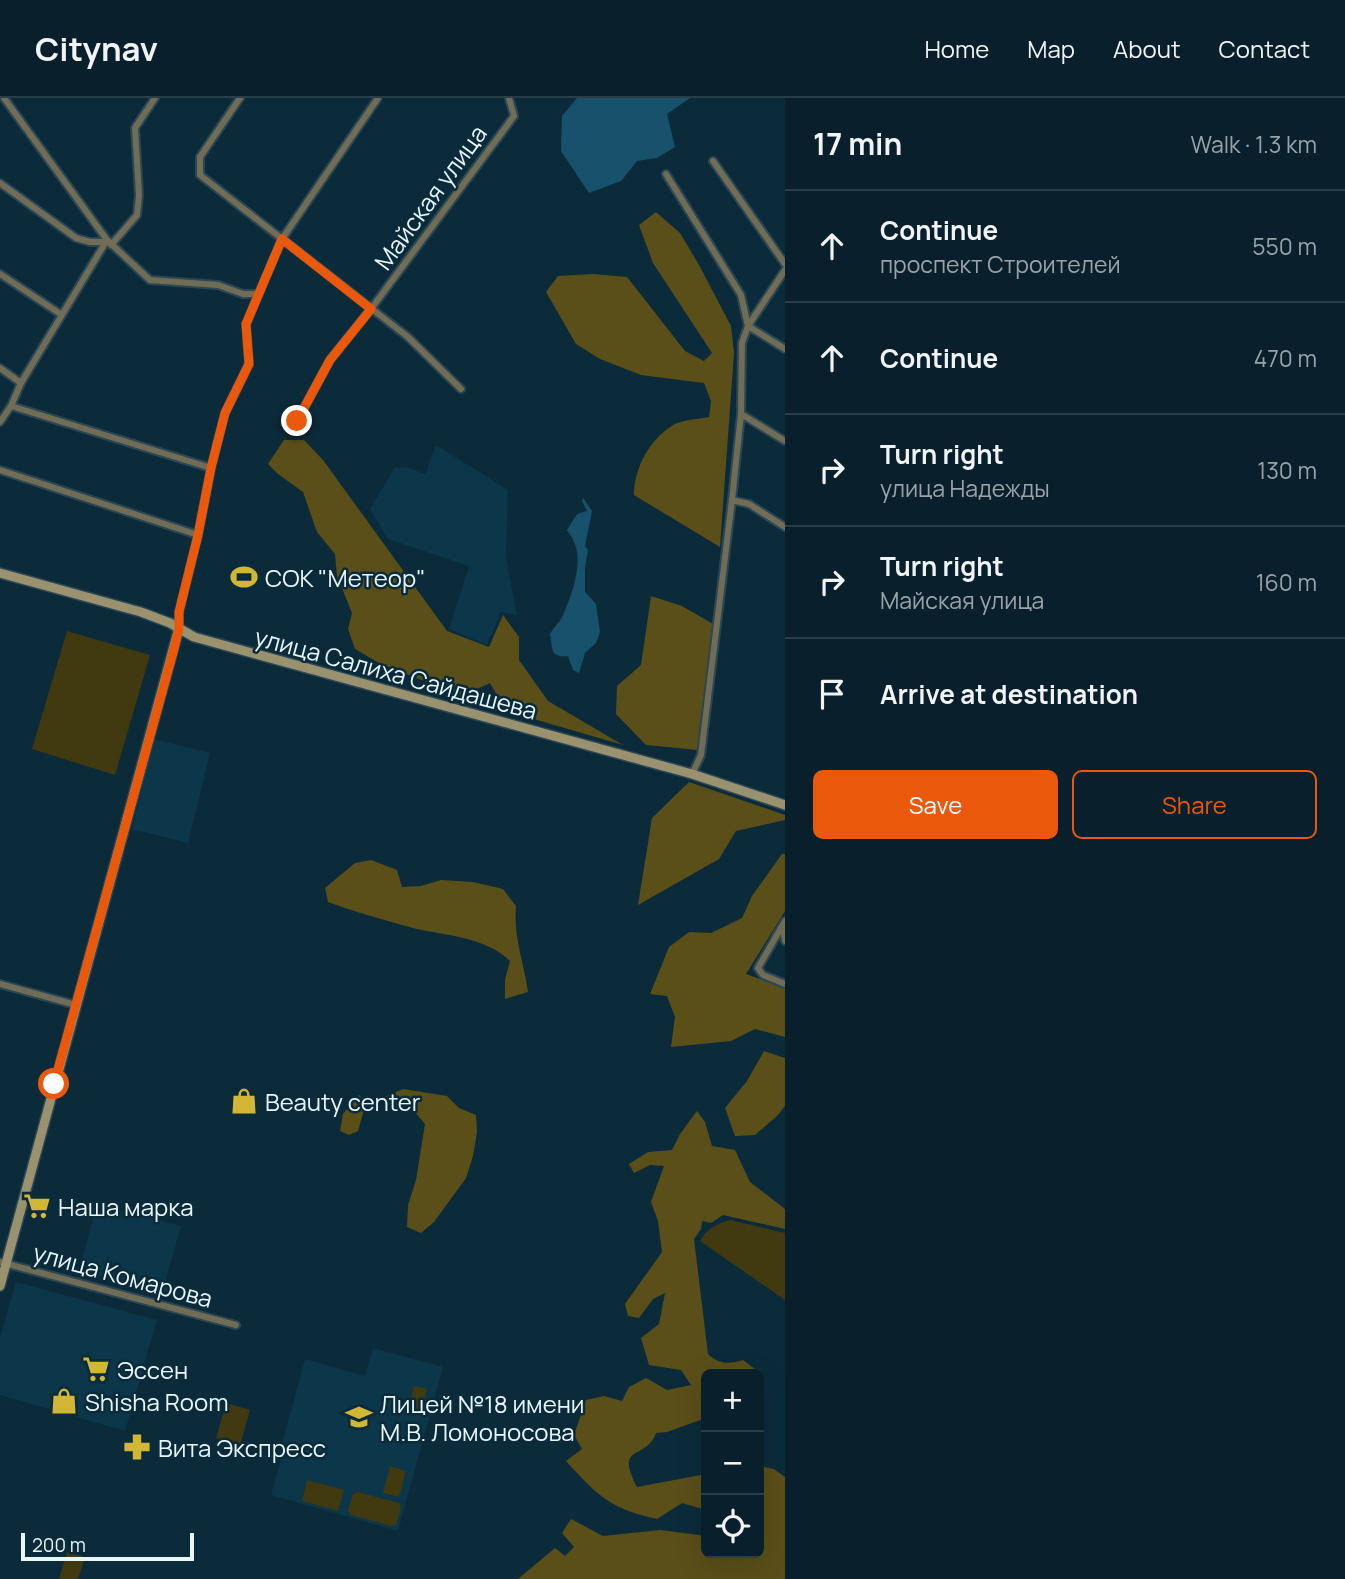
<!DOCTYPE html>
<meta charset="utf-8">
<style>
:root{--surface:#09202c;--page:#172d38;--text:#f1f3f6;--muted:#99a3a9;--line:#293e48;--accent:#ea580c}
body{margin:0;font-family:Manrope,sans-serif;background:var(--page);color:var(--text)}
.controls{position:absolute;right:21px;bottom:21px;display:grid;overflow:hidden;border-radius:10px;box-shadow:0 7px 28px #0002}
.controls button{width:63px;height:63px;display:grid;place-items:center;padding:0;border:0;border-bottom:2px solid var(--line);background:var(--surface);color:var(--text);font:35px sans-serif}
.scale{position:absolute;left:21px;bottom:18px;width:173px;box-sizing:border-box;padding-left:7px;border:4px solid #e8f6fe;border-top:0;font-size:19px;line-height:24px;white-space:nowrap;color:#e8f6fe;-webkit-text-stroke:5px #0c2b3a;paint-order:stroke}
.stop{position:absolute;width:21px;height:21px;margin:-16px;border:5px solid #ea580c;border-radius:50%;background:#fff}
.stop.end{background:#ea580c;border-color:#fff;box-shadow:0 2px 7px #0008}
.list{margin:0;padding:0;list-style:none}
h2{display:flex;justify-content:space-between;align-items:center;height:91px;margin:0;padding:0 28px;font-size:30px}
h2 small{font-size:23px;font-weight:400;color:var(--muted)}
.list li{display:grid;grid-template-columns:46px 1fr auto;gap:21px;align-items:center;box-sizing:border-box;height:112px;padding:0 28px;border-top:2px solid var(--line)}
.list b{display:block;font-size:26px;white-space:nowrap}
.list p{margin:0;font-size:23px;white-space:nowrap;color:var(--muted)}
.list em{font-size:23px;font-style:normal;color:var(--muted)}
.actions{display:flex;gap:14px;padding:21px 28px}
.actions a{flex:1;padding:16px 0;border:2px solid var(--accent);border-radius:10px;text-align:center;font-size:24px;color:var(--accent)}
.actions .main{background:var(--accent);color:#fff}
.icon{flex:none;width:38px;height:38px;fill:none;stroke:currentColor;stroke-width:2;stroke-linecap:round;stroke-linejoin:round}
.map{position:relative;flex:none;width:785px;height:1481px;overflow:hidden}
header{display:flex;align-items:center;gap:42px;box-sizing:border-box;height:98px;padding:0 35px;background:var(--surface);border-bottom:2px solid var(--line)}
header strong{font-size:33px}
nav{display:flex;gap:38px;margin-inline-start:auto;font-size:24px}
main{display:flex}
aside{flex:1;background:var(--surface)}
.map>svg:first-child{display:block}
.built{fill:#0c3649}
.green{fill:#413910}
.forest{fill:#5a4f19}
.water{fill:#17516c}
.lines{fill:none;stroke-linecap:round;stroke-linejoin:round}
.street-casing{stroke:#2b4755;stroke-width:10}
.secondary-casing{stroke:#2b4755;stroke-width:12}
.street{stroke:#706c56;stroke-width:6}
.secondary{stroke:#9a926f;stroke-width:9}
.route{stroke:#ea580c;stroke-width:9}
.labels{text-anchor:middle;dominant-baseline:central;stroke-width:5;stroke-linejoin:round;paint-order:stroke}
.street-label{font-size:24px;fill:#e8f6fe;stroke:#0c2b3a}
.poi-label{font-size:24px;fill:#e8f6fe;stroke:#0c2b3a;text-anchor:start}
</style>
<header>
<strong>Citynav</strong>
<nav><a>Home</a><a>Map</a><a>About</a><a>Contact</a></nav>
</header>
<main>
<div class="map">
<svg width="785" height="1481" viewBox="0 0 785 1481">
<rect width="100%" height="100%" fill="#0c2b3a"/>
<path class="built" d="M 436,347 L 508,392 L 506,460 L 517,517 L 501,514 L 487,547 L 449,531 L 469,468 L 388,441 L 370,411 L 395,369 L 410,370 L 425,376 Z
M 154,641 L 210,655 L 188,745 L 132,731 Z
M 97,1106 L 181,1128 L 166,1181 L 170,1186 L 167,1196 L 79,1172 Z
M 16,1184 L 157,1222 L 125,1333 L 0,1297 L 0,1239 Z
M 373,1250 L 443,1269 L 398,1433 L 271,1397 L 281,1362 L 278,1361 L 305,1261 L 365,1278 Z"/>
<path class="green" d="M 67,533 L 150,557 L 115,677 L 32,651 Z
M 730,1122 L 785,1135 L 785,1202 L 700,1143 C 707,1130 717,1126 730,1122 Z
M 414,1288 L 427,1291 L 420,1319 L 407,1315 Z
M 226,1305 L 250,1312 L 240,1347 L 216,1340 Z
M 390,1368 L 406,1373 L 399,1399 L 383,1395 Z
M 307,1382 L 344,1392 L 338,1413 L 302,1403 Z
M 358,1394 L 399,1405 L 401,1410 L 396,1427 L 391,1428 L 351,1417 L 348,1412 L 353,1396 Z
M 67,1454 L 85,1459 L 78,1481 L 59,1481 Z"/>
<path class="forest" d="M 656,114 L 680,135 L 699,167 L 731,228 L 734,255 L 720,449 L 634,397 C 634,370 650,340 675,326 C 684,322 698,321 709,319 L 711,303 L 704,285 L 641,277 L 600,261 L 576,246 L 546,194 L 558,178 L 593,176 L 627,179 L 685,253 L 704,263 L 712,255 L 653,165 L 639,127 Z
M 284,342 L 304,342 L 323,362 L 447,533 L 489,549 L 503,517 L 519,539 L 519,562 L 548,603 L 623,647 L 506,613 L 490,585 L 462,598 L 379,565 L 355,551 L 348,531 L 352,515 L 337,478 L 335,456 L 317,434 L 303,394 L 278,376 L 268,366 Z
M 651,498 L 682,508 L 713,526 L 698,652 L 646,647 L 616,616 L 617,588 L 641,567 Z
M 689,684 L 785,717 L 785,722 L 736,733 L 719,761 L 638,807 L 652,720 Z
M 782,756 L 785,756 L 785,813 L 746,876 L 785,890 L 785,939 L 755,931 L 731,943 L 671,949 L 675,919 L 667,898 L 650,896 L 669,849 L 689,834 L 711,835 L 742,820 L 752,798 Z
M 371,762 L 397,772 L 402,789 L 421,788 L 441,782 L 473,784 L 503,791 L 516,808 C 513,839 524,864 528,894 L 505,901 L 505,882 L 510,863 C 484,838 446,838 413,830 C 384,822 355,814 328,804 L 325,790 L 355,765 Z
M 764,953 L 785,960 L 785,1008 L 778,1017 L 755,1037 L 735,1038 L 725,1010 L 747,983 Z
M 403,991 L 447,998 L 459,1010 L 476,1017 L 477,1034 L 473,1058 L 466,1080 L 434,1124 L 421,1135 L 407,1129 L 408,1107 L 416,1082 L 425,1026 L 414,1013 L 392,1009 L 382,1000 Z
M 359,997 L 366,1005 L 358,1033 L 349,1037 L 340,1033 L 343,1016 Z
M 697,1013 L 705,1024 L 712,1048 L 735,1052 L 750,1084 L 785,1111 L 785,1131 L 723,1117 L 711,1125 L 702,1123 L 701,1131 L 694,1141 L 708,1256 C 719,1267 730,1266 743,1262 L 763,1277 L 759,1285 L 759,1276 L 706,1276 L 706,1320 L 667,1334 L 656,1335 C 646,1363 614,1345 637,1389 L 706,1376 L 706,1412 L 682,1405 L 657,1421 C 610,1411 597,1397 566,1363 L 582,1351 L 574,1337 L 586,1302 L 604,1298 L 622,1303 L 629,1289 L 646,1280 L 667,1292 L 691,1287 L 681,1272 L 649,1267 L 641,1240 L 659,1226 L 665,1195 L 653,1201 L 639,1220 L 628,1218 L 625,1206 L 662,1154 L 658,1123 L 651,1104 L 664,1068 L 650,1067 L 634,1075 L 629,1066 L 648,1054 L 672,1052 L 680,1036 Z
M 759,1368 L 774,1371 L 785,1379 L 785,1481 L 518,1481 L 555,1450 L 565,1458 L 574,1449 L 562,1435 L 571,1421 L 603,1438 L 660,1432 L 706,1438 L 706,1455 L 759,1455 Z"/>
<path class="water" d="M 577,0 L 690,0 L 667,16 L 675,49 L 657,60 L 637,63 L 621,83 L 589,95 L 561,53 L 562,18 Z
M 583,400 L 592,413 L 585,448 L 588,452 L 585,469 L 585,494 L 596,506 L 600,534 L 596,545 L 585,555 L 579,575 L 573,572 L 568,558 C 549,560 553,550 550,536 C 554,529 560,524 563,517 C 571,498 585,463 573,442 C 572,438 569,436 567,432 L 577,416 L 587,413 L 582,403 Z"/>
<g class="lines">
<g class="street-casing">
<path id="street" d="M 4,0 L 107,142 L 150,182 L 218,187 L 243,196 L 258,196
M 240,0 L 200,59 L 200,77 L 408,239 L 461,291
M 713,63 L 785,166
M 666,76 L 741,197 L 748,228 L 785,251
M 0,85 L 76,140 L 90,144 L 104,144
M 111,147 L 137,117 L 139,97 L 135,30 L 155,0
M 0,176 L 62,217
M 0,270 L 21,285
M 11,308 L 211,370
M 741,316 L 785,343
M 297,323 L 330,262 L 371,211 L 514,18 L 509,0
M 0,324 L 11,308 L 21,285 L 107,142
M 0,372 L 198,437
M 732,402 L 749,406 L 785,429
M 179,530 L 179,514 L 198,437 L 211,370 L 225,315 L 249,266 L 246,226 L 282,141 L 378,0
M 692,676 L 701,657 L 732,402 L 741,316 L 742,245 L 748,228 L 785,172
M 785,823 L 758,870 L 763,877 L 785,886
M 783,829 L 785,843
M 0,886 L 76,907
M 0,1164 L 236,1227"/>
</g>
<g class="secondary-casing">
<path id="secondary" d="M 0,475 L 141,514 L 170,525 L 194,539 L 692,676 L 785,707
M 0,1188 L 179,530"/>
</g>
<use href="#street" class="street"/>
<use href="#secondary" class="secondary"/>
</g>
<g class="lines">
<path class="route" d="M 54,986 L 174,551 L 179,530 L 179,514 L 198,437 L 211,370 L 225,315 L 249,266 L 246,226 L 282,141 L 371,211 L 330,262 L 297,323"/>
</g>
<defs>
<g id="stadium-bare" transform="scale(2.1)"><path d="M0-5a6.5 5 0 1 0 0 10a6.5 5 0 1 0 0-10ZM-3.5-1.8h7v3.6h-7Z" fill="#d2b736" stroke="#0c2b3a" stroke-width="2.5" paint-order="stroke"/></g>
<g id="shop-bare" transform="scale(2.1)"><path d="M-5-2.5h2.3a2.7 3.5 0 0 1 5.4 0H5L5.5 6h-11ZM-1.5-2.5h3a1.5 2.3 0 0 0-3 0Z" fill="#d2b736" stroke="#0c2b3a" stroke-width="2.5" paint-order="stroke"/></g>
<g id="supermarket-bare" transform="scale(2.1)"><path d="M-6-5.5h2.5l.6 2H6L4.5 2H-2.5L-4.4-4H-6ZM-1.5 3.2a1.3 1.3 0 1 0 .1 0ZM3 3.2a1.3 1.3 0 1 0 .1 0Z" fill="#d2b736" stroke="#0c2b3a" stroke-width="2.5" paint-order="stroke"/></g>
<g id="school-bare" transform="scale(2.1)"><path d="M0-5L7-2L0 1L-7-2ZM-4 1L0 2.5L4 1V4Q0 6-4 4Z" fill="#d2b736" stroke="#0c2b3a" stroke-width="2.5" paint-order="stroke"/></g>
<g id="pharmacy-bare" transform="scale(2.1)"><path d="M-2-6h4v4h4v4h-4v4h-4v-4h-4v-4h4Z" fill="#d2b736" stroke="#0c2b3a" stroke-width="2.5" paint-order="stroke"/></g>
</defs>
<g fill-rule="evenodd">
<use href="#stadium-bare" x="244" y="479"/>
<use href="#shop-bare" x="244" y="1003"/>
<use href="#supermarket-bare" x="37" y="1108"/>
<use href="#supermarket-bare" x="96" y="1271"/>
<use href="#shop-bare" x="64" y="1303"/>
<use href="#school-bare" x="359" y="1319"/>
<use href="#pharmacy-bare" x="137" y="1349"/>
</g>
<g class="labels">
<g class="street-label">
<text transform="translate(430 99) rotate(-54)">Майская улица</text>
<text transform="translate(396 575) rotate(15)">улица Салиха Сайдашева</text>
<text transform="translate(123 1177) rotate(15)">улица Комарова</text>
</g>
<g class="poi-label">
<text x="265" y="479">СОК "Метеор"</text>
<text x="265" y="1003">Beauty center</text>
<text x="58" y="1108">Наша марка</text>
<text x="117" y="1271">Эссен</text>
<text x="85" y="1303">Shisha Room</text>
<text x="380" y="1305">Лицей №18 имени<tspan x="380" dy="28">М.В. Ломоносова</tspan></text>
<text x="158" y="1349">Вита Экспресс</text>
</g>
</g>
</svg>
<div class="controls">
<button>+</button>
<button>−</button>
<button><svg class="icon" aria-label="locate" viewBox="0 0 24 24"><circle cx="12" cy="12" r="6"/><path d="M12 2v4M12 18v4M2 12h4M18 12h4"/></svg></button>
</div>
<div class="scale">200 m</div>
<div class="stop" style="left:54px;top:986px"></div>
<div class="stop end" style="left:297px;top:323px"></div>
</div>
<aside>
<h2>17 min<small>Walk · 1.3 km</small></h2>
<ul class="list">
<li><svg class="icon" aria-label="ahead" viewBox="0 0 24 24"><path d="M12 20V5M6 11l6-6 6 6"/></svg><div><b>Continue</b><p>проспект Строителей</p></div><em>550 m</em></li>
<li><svg class="icon" aria-label="ahead" viewBox="0 0 24 24"><path d="M12 20V5M6 11l6-6 6 6"/></svg><div><b>Continue</b></div><em>470 m</em></li>
<li><svg class="icon" aria-label="right" viewBox="0 0 24 24"><path d="M7 20v-9h11M14 6l5 5-5 5"/></svg><div><b>Turn right</b><p>улица Надежды</p></div><em>130 m</em></li>
<li><svg class="icon" aria-label="right" viewBox="0 0 24 24"><path d="M7 20v-9h11M14 6l5 5-5 5"/></svg><div><b>Turn right</b><p>Майская улица</p></div><em>160 m</em></li>
<li><svg class="icon" aria-label="arrive" viewBox="0 0 24 24"><path d="M6 21V4h12l-3 4 3 4H6"/></svg><div><b>Arrive at destination</b></div></li>
</ul>
<div class="actions"><a class="main">Save</a><a>Share</a></div>
</aside>
</main>
